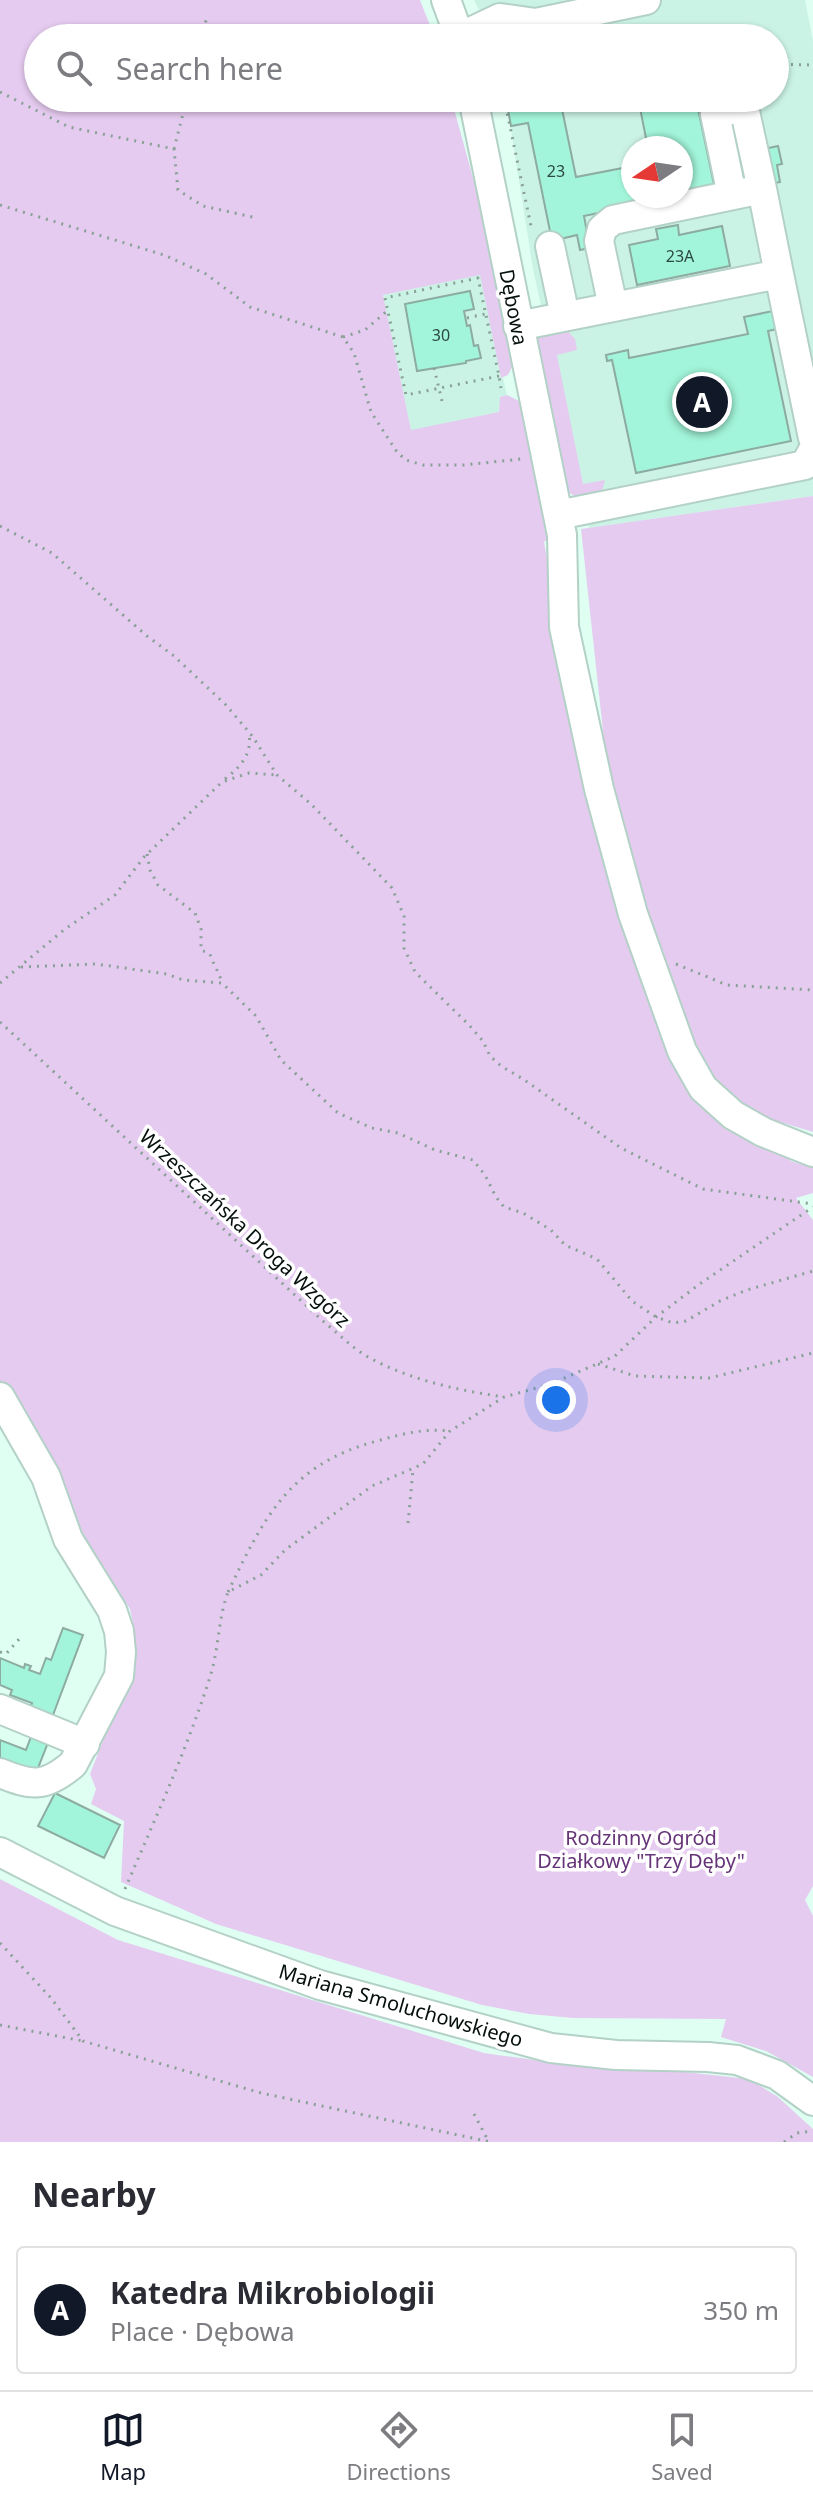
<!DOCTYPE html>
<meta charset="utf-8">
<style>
:root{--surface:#fff;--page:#f7f7f7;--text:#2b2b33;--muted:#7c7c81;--line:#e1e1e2;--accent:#111827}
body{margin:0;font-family:"Noto Sans",sans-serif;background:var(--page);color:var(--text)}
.compass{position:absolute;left:621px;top:136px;width:72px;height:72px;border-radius:50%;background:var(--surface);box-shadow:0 2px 6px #0004;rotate:257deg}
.you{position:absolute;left:556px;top:1400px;width:28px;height:28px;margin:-20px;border:6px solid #fff;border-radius:50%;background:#1a73e8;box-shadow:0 0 0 12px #1a73e833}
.badge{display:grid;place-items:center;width:52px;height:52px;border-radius:50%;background:var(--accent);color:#fff;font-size:26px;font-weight:700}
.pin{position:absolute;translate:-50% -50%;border:4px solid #fff;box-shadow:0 2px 8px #0006}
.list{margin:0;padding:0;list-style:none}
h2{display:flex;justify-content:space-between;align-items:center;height:104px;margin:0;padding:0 32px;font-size:34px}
h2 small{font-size:26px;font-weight:400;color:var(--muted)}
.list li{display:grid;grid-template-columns:52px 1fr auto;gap:24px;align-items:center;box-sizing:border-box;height:128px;margin:0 16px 16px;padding:0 16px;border:2px solid var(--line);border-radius:8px}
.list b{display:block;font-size:30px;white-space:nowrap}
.list p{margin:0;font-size:26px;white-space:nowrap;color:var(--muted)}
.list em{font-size:26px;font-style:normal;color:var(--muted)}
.icon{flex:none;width:44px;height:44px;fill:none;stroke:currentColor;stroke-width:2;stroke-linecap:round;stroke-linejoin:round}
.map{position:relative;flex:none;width:813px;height:2142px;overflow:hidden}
.search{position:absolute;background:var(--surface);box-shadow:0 2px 6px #0004;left:24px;right:24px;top:24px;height:88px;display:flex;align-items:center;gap:20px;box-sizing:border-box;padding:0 28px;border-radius:44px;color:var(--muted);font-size:30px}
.sheet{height:248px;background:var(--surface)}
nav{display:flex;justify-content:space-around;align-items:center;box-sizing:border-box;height:112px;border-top:2px solid var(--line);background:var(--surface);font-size:22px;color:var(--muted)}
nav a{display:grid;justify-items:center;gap:4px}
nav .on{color:var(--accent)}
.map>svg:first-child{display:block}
.built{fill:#cbf3e5;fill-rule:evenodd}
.green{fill:#e6cbf0}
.building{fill:#a2f5da;stroke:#8daba0;stroke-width:2}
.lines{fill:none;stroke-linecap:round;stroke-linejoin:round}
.minor-casing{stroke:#b3d1c6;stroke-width:32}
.path{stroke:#89a097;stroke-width:3;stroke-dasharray:2 6;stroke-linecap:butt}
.minor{stroke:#fff;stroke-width:28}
.labels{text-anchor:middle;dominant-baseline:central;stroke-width:7;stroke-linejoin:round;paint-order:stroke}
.number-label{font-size:16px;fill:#2c483f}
.street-label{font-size:20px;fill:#050f0b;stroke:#fff}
.park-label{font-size:20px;fill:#663478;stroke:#fff}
</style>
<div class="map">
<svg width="813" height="2142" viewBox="0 0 813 2142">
<rect width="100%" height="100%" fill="#dffff3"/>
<path class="built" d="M 474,0 L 805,0 L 813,41 L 813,496 L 589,528 L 533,269 L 506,98 L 775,98 L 775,38 L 494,38 ZM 633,148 L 681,148 L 681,196 L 633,196 Z
M 481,274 L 501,377 L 503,378 L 507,395 L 500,397 L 500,412 L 411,431 L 383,295 Z"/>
<path class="green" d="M 0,0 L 420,0 L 435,38 L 38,38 L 38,98 L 451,98 L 497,265 L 515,361 L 508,375 L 501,378 L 480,275 L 383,295 L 411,430 L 499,412 L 500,397 L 507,395 L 521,402 L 552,535 L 544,542 L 599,845 L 630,951 L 661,1026 L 791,1161 L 813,1168 L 813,1193 L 796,1198 L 813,1220 L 813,1886 L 805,1900 L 813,1916 L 813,2077 L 766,2051 L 721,2037 L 726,2019 L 573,2018 L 529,2014 L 482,2005 L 216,1924 L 121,1882 L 124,1821 L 91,1804 L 96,1789 L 90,1774 L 135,1658 L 135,1633 L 130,1609 L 75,1524 L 0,1394 Z
M 566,329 L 575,339 L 577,350 L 557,355 L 583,484 L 605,480 L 601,494 L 580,500 L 567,491 L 536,342 L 539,336 Z
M 813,496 L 813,1132 L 767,1118 L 735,1100 L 709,1074 L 682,1015 L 664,953 L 642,904 L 608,777 L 581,529 Z
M 0,1879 L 118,1940 L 484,2053 L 577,2066 L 666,2070 L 749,2079 L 778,2097 L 813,2129 L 813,2142 L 0,2142 Z"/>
<path class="building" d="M 512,98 L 613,98 L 562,109 L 576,177 L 633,166 L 633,196 L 664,196 L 659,200 L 584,216 L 590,248 L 580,250 L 577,235 L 552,241 L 528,123 L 511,126 L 506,99 Z
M 638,98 L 683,98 L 683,101 L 696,99 L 715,189 L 681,196 L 681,148 L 648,148 Z
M 778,146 L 782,164 L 777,165 L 780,182 L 771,184 L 764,149 Z
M 678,225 L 679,235 L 722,226 L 730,266 L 637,285 L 629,245 L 658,239 L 656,229 Z
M 470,291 L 474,309 L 464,311 L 467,326 L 470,325 L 474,346 L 478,345 L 481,358 L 466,361 L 466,363 L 417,371 L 405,304 Z
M 773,311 L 777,329 L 768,331 L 791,441 L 636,473 L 612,360 L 607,361 L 606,355 L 628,350 L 629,358 L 748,334 L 744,317 Z
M 63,1628 L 83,1635 L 50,1723 L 28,1714 L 32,1703 L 10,1695 L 12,1690 L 0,1685 L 0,1658 L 24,1668 L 25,1664 L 31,1666 L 29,1670 L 40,1674 L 46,1658 L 51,1660 Z
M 32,1734 L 49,1740 L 36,1773 L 0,1760 L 0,1740 L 26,1750 Z
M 55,1793 L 120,1825 L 104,1858 L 38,1826 Z"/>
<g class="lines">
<g class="minor-casing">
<path id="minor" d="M 446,0 L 460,38
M 460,37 L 500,18 L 536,23 L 646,0
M 473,98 L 562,535 L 564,627 L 599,789 L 633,914 L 682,1051 L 703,1088 L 733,1115 L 763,1132 L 813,1152
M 732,195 L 715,114 L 744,107 L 762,189
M 550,246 L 565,316
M 613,307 L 599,241 L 602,229 L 613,220 L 762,189 L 779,274
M 518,326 L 779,274 L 813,438
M 558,515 L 805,465 L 813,450
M 0,1397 L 46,1477 L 68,1539 L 112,1610 L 119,1631 L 121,1652 L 119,1676 L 73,1764 C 45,1788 32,1786 0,1773
M 0,1709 L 85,1744
M 0,1852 L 115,1911 L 320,1985 L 551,2048 L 616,2055 L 708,2057 L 737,2060 L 777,2075 L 813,2101"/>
</g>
<path class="path" d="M 685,28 L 708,38
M 202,38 L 207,16
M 620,38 L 681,27 L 691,38
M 775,64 L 813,65
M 0,92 L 69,127 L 174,149 L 178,190 L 203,206 L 257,218
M 504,98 L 532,231
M 174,149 L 187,98
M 0,205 L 164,255 L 206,274 L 250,307 L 343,337 L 354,353 L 371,412 L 397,452 L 406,460 L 423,465 L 464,465 L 521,459
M 467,318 L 485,314
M 343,337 L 365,330 L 387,311
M 434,368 L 442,401
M 499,376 L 406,395 L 385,298 L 478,278 L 499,376 L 501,388
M 0,526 L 52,553 L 147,636 L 174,656 L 226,705 L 253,737 L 277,775 L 311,804 L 392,888 L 404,916 L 404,948 L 415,972 L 469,1025 L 483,1041 L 490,1056 L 501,1066 L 523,1079 L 621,1148 L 703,1189 L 813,1204
M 225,779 C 241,766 252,755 249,733
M 147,854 L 150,870 L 158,885 L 195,913 L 201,929 L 201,950 L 210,954 C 213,964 219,972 222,983
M 676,964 L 727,985 L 813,990
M 21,967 L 96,964 L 167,974 L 183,980 L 222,983 L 256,1016 L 281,1060 L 338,1113 L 372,1128 L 398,1133 L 435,1150 L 473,1160 L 485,1175 L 496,1197 L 504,1207 L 523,1213 L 551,1230 L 565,1245 L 597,1259 L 632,1301 L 656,1317 L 673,1323 L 686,1321 L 720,1301 L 747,1290 L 813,1271
M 0,983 L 65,929 L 115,895 L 144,857 L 222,782 L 249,773 L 277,775
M 0,1022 L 324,1322 C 338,1333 352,1348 368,1357 C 410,1380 457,1390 504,1397
M 598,1364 L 635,1376 L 709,1378 L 813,1353
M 408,1523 L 413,1470
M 228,1592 C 264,1517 290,1464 377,1441 C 402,1434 424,1428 449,1431
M 0,1652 L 6,1654 L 20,1638
M 125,1889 C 155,1819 187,1749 210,1677 C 219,1649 218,1619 228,1592 L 261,1575 L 285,1550 L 372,1486 L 423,1464 L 450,1431 L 504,1397 L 551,1384 L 615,1356 L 656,1317 L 701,1283 L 813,1207
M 0,1943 L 51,1998 L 83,2041 L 261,2093 L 491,2142
M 0,2025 L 83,2041
M 474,2114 L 489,2142
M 784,2142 L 797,2133 L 813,2131"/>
<use href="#minor" class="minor"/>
</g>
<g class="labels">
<g class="number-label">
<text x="556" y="171">23</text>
<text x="680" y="256">23A</text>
<text x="441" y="335">30</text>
</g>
<g class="street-label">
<text transform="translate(514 307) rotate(79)">Dębowa</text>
<text transform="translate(245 1228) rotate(43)">Wrzeszczańska Droga Wzgórz</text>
<text transform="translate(401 2005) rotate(16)">Mariana Smoluchowskiego</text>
</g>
<g class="park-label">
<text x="641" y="1837">Rodzinny Ogród<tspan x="641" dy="23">Działkowy "Trzy Dęby"</tspan></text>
</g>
</g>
</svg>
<svg class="compass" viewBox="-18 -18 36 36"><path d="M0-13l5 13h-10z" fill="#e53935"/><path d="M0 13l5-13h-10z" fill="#7c7c81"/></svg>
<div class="you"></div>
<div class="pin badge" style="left:702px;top:402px">A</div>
<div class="search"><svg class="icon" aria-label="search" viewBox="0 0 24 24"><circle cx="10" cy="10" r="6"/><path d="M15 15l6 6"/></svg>Search here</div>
</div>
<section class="sheet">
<h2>Nearby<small></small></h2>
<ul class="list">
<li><span class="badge">A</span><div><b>Katedra Mikrobiologii</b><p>Place · Dębowa</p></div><em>350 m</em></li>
</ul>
</section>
<nav>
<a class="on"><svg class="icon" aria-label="map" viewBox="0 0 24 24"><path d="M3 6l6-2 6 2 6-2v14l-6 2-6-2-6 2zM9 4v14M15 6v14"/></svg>Map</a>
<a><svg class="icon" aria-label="directions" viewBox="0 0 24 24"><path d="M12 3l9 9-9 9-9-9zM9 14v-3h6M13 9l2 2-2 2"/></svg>Directions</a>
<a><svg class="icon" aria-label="saved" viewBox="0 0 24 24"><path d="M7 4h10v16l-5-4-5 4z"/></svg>Saved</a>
</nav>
